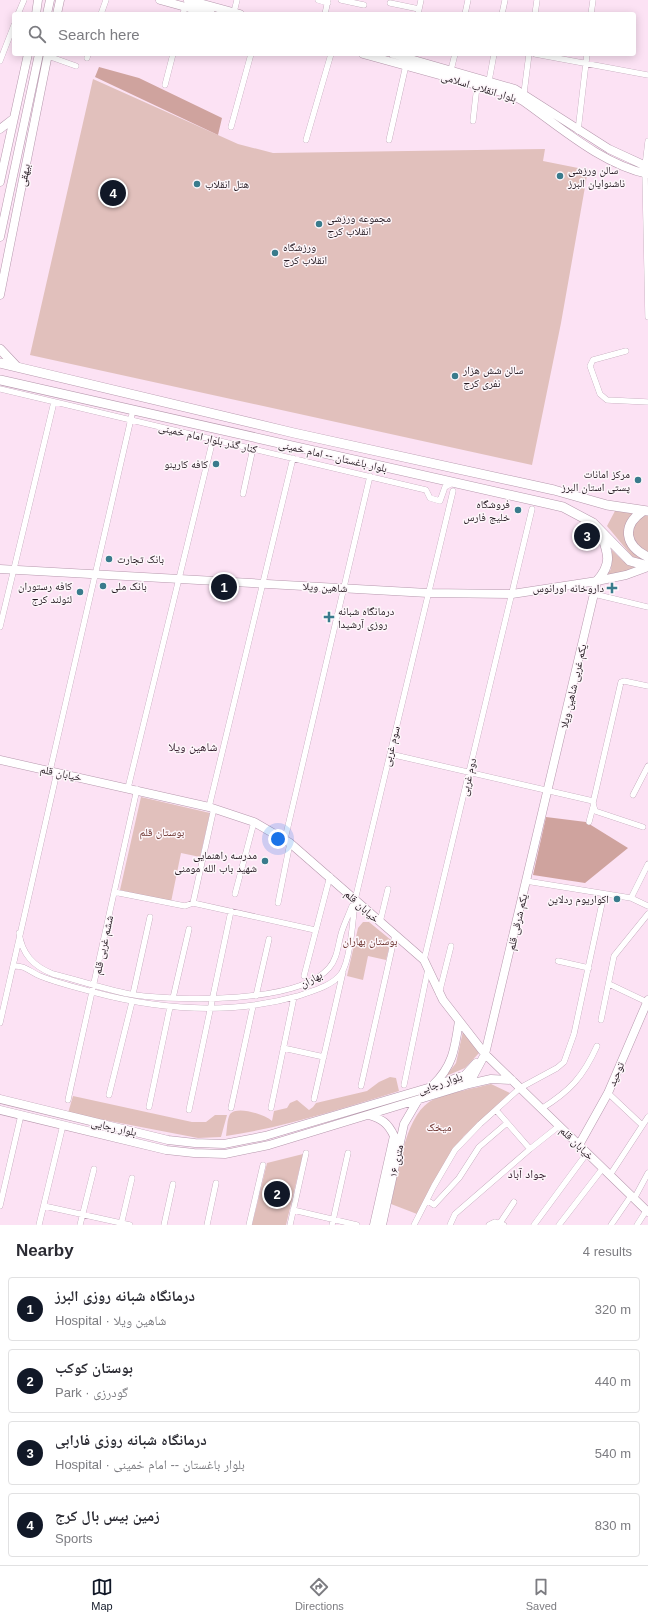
<!DOCTYPE html>
<meta charset="utf-8">
<style>
:root{--surface:#fff;--page:#f2f2f3;--text:#2b2b33;--muted:#7c7c81;--line:#e1e1e2;--accent:#111827}
body{margin:0;font-family:Arial,"Noto Naskh Arabic",sans-serif;background:var(--page);color:var(--text)}
.you{position:absolute;left:278px;top:839px;width:14px;height:14px;margin:-10px;border:3px solid #fff;border-radius:50%;background:#1a73e8;box-shadow:0 0 0 6px #1a73e833}
.badge{display:grid;place-items:center;width:26px;height:26px;border-radius:50%;background:var(--accent);color:#fff;font-size:13px;font-weight:700}
.pin{position:absolute;translate:-50% -50%;border:2px solid #fff;box-shadow:0 1px 4px #0006}
.list{margin:0;padding:0;list-style:none}
h2{display:flex;justify-content:space-between;align-items:center;height:52px;margin:0;padding:0 16px;font-size:17px}
h2 small{font-size:13px;font-weight:400;color:var(--muted)}
.list li{display:grid;grid-template-columns:26px 1fr auto;gap:12px;align-items:center;box-sizing:border-box;height:64px;margin:0 8px 8px;padding:0 8px;border:1px solid var(--line);border-radius:4px}
.list b{display:block;font-size:15px;white-space:nowrap}
.list p{margin:0;font-size:13px;white-space:nowrap;color:var(--muted)}
.list em{font-size:13px;font-style:normal;color:var(--muted)}
.icon{flex:none;width:22px;height:22px;fill:none;stroke:currentColor;stroke-width:2;stroke-linecap:round;stroke-linejoin:round}
.map{position:relative;flex:none;width:648px;height:1225px;overflow:hidden}
.search{position:absolute;background:var(--surface);box-shadow:0 2px 10px #0003;left:12px;right:12px;top:12px;height:44px;display:flex;align-items:center;gap:10px;box-sizing:border-box;padding:0 14px;border-radius:4px;color:var(--muted);font-size:15px}
.sheet{height:340px;background:var(--surface)}
nav{display:flex;justify-content:space-around;align-items:center;box-sizing:border-box;height:56px;border-top:1px solid var(--line);background:var(--surface);font-size:11px;color:var(--muted)}
nav a{display:grid;justify-items:center;gap:2px}
nav .on{color:var(--accent)}
.map>svg:first-child{display:block}
.green{fill:#e1c0bc}
.forest{fill:#cfa39e}
.lines{fill:none;stroke-linecap:round;stroke-linejoin:round}
.street-casing{stroke:#b698ad;stroke-width:6}
.secondary-casing{stroke:#b698ad;stroke-width:9}
.primary-casing{stroke:#b698ad;stroke-width:10}
.street{stroke:#fff;stroke-width:5.5}
.secondary{stroke:#fff;stroke-width:8}
.primary{stroke:#fff;stroke-width:9}
.poi-dot{fill:#397b8c;stroke:#fdf6fa;stroke-width:1.5}
.labels{text-anchor:middle;dominant-baseline:central;stroke-width:3;stroke-linejoin:round;paint-order:stroke}
.street-label{font-size:11px;fill:#241921;stroke:#fdf6fa}
.poi-label{font-size:11px;fill:#241921;stroke:#fdf6fa;text-anchor:start}
.park-label{font-size:11px;fill:#6a312c;stroke:#fdf6fa}
.neighbourhood-label{font-size:12px;fill:#382131;stroke:#fdf6fa}
</style>
<div class="map">
<svg width="648" height="1225" viewBox="0 0 648 1225">
<rect width="100%" height="100%" fill="#fce2f4"/>
<path class="green" d="M 93,79 L 238,144 L 273,153 L 545,149 L 543,161 L 588,170 L 561,323 L 532,465 L 30,355 Z
M 615,511 L 634,513 L 630,517 L 625,529 L 648,561 L 635,559 L 631,555 L 607,526 Z
M 648,514 L 648,554 L 634,542 L 632,527 L 642,517 Z
M 612,550 L 623,561 L 637,568 L 606,577 L 611,569 Z
M 141,797 L 210,813 L 200,857 L 181,853 L 171,902 L 120,890 Z
M 363,922 L 369,922 L 391,940 L 386,960 L 368,956 L 363,980 L 347,976 L 358,928 Z
M 463,1031 L 479,1053 L 465,1068 L 446,1076 L 456,1063 Z
M 390,1077 L 396,1078 L 399,1091 C 341,1109 285,1127 226,1136 C 227,1130 227,1119 230,1114 C 237,1105 266,1115 272,1121 L 274,1111 L 287,1108 L 290,1103 L 297,1100 L 309,1110 L 313,1107 L 316,1103 L 367,1091 L 379,1082 Z
M 491,1084 L 510,1093 L 464,1136 L 446,1160 L 417,1214 L 391,1204 C 398,1175 404,1119 429,1102 C 442,1094 476,1088 491,1084 Z
M 73,1096 L 192,1122 L 206,1122 L 215,1115 L 227,1115 L 221,1137 L 198,1138 L 68,1113 Z
M 303,1154 L 286,1225 L 252,1225 L 267,1163 Z"/>
<path class="forest" d="M 99,67 L 139,78 L 222,118 L 218,135 L 95,77 Z
M 546,817 L 586,822 L 628,848 L 585,883 L 533,875 Z"/>
<g class="lines">
<g class="street-casing">
<path id="street" d="M 318,0 L 328,3
M 341,0 L 364,5
M 390,3 L 419,9
M 234,12 L 237,0
M 18,14 L 24,0
M 101,14 L 106,0
M 183,14 L 185,7
M 325,14 L 328,0
M 418,14 L 421,0
M 465,14 L 468,0
M 502,14 L 505,0
M 535,14 L 537,0
M 591,14 L 593,0
M 535,54 L 648,75
M 48,56 L 76,66
M 87,58 L 88,54
M 0,61 L 14,25
M 451,70 L 455,54
M 489,81 L 494,54
M 165,85 L 173,54
M 524,93 L 529,54
M 473,121 L 477,86
M 231,127 L 251,54
M 578,131 L 587,54
M 306,140 L 331,54
M 389,140 L 406,65
M 645,166 L 648,141
M 645,174 L 648,317
M 626,351 L 593,360 L 590,366 L 600,394 L 607,400 L 648,402
M 0,389 L 426,490 L 430,498 L 440,501 L 445,487 L 454,482
M 243,494 L 253,448
M 594,594 L 648,607
M 0,627 L 54,402
M 390,754 L 593,801
M 50,771 L 133,410
M 128,788 L 213,439
M 633,795 L 648,766
M 209,807 L 293,458
M 589,822 L 593,807
M 643,827 L 595,811 L 593,803 L 621,682 L 624,681 L 648,686
M 285,839 L 370,476
M 526,881 L 631,898 L 648,906
M 114,892 L 185,906 L 193,903 L 315,930
M 235,894 L 254,822
M 631,898 L 648,864
M 193,903 L 214,808
M 278,903 L 290,843
M 380,922 L 388,889
M 19,933 C 22,954 33,966 53,974 C 79,980 109,991 135,995 C 180,1001 297,1004 329,968 C 338,958 338,943 342,931 C 345,922 349,914 352,906
M 424,960 L 532,509
M 558,961 L 589,968
M 13,966 C 25,965 30,972 40,976 C 57,983 75,987 93,992 C 160,1010 231,1015 298,996 C 312,991 332,986 341,974 C 351,959 353,918 355,900 L 453,491
M 304,976 L 330,876
M 609,984 L 647,1002
M 133,994 L 150,917
M 439,994 L 451,946
M 256,996 L 269,939
M 173,998 L 189,929
M 601,1020 L 614,956 L 648,914
M 0,1023 L 57,772
M 283,1048 L 324,1057
M 404,1085 L 428,969
M 361,1086 L 395,935
M 608,1093 L 642,1125
M 109,1095 L 132,1002
M 314,1099 L 343,972
M 68,1100 L 137,789
M 149,1107 L 170,1007
M 231,1108 L 253,1006
M 271,1108 L 294,997
M 541,1109 C 570,1091 583,1077 597,1046
M 189,1110 L 231,911
M 496,1110 L 530,1149
M 610,1175 L 648,1117
M 634,1199 L 648,1173
M 427,1200 L 434,1205 L 459,1178 L 479,1147 L 507,1123
M 0,1206 L 21,1115
M 44,1206 L 130,1225
M 293,1210 L 357,1225
M 500,1223 L 514,1202
M 39,1225 L 63,1125
M 80,1225 L 94,1169
M 121,1225 L 132,1178
M 164,1225 L 173,1184
M 207,1225 L 216,1183
M 249,1225 L 263,1165
M 290,1225 L 306,1153
M 332,1225 L 348,1153
M 414,1225 L 434,1186 L 455,1150 L 480,1124 L 520,1088 L 557,1068 L 564,1062 L 574,1034 L 604,894
M 450,1225 L 455,1214 L 530,1149 L 559,1126
M 489,1225 L 495,1222 L 504,1225
M 534,1225 L 587,1153
M 559,1225 L 603,1168
M 611,1225 L 631,1196
M 637,1225 L 646,1211"/>
</g>
<g class="secondary-casing">
<path id="secondary" d="M 160,0 L 211,14
M 188,0 L 240,14
M 36,14 L 38,0
M 47,14 L 50,0
M 57,14 L 60,0
M 363,54 L 512,95 L 523,101 C 560,127 603,165 648,174
M 393,54 L 515,89 L 609,149 L 648,167
M 0,129 L 13,119
M 0,182 L 28,54
M 0,237 L 39,54
M 0,295 L 48,54
M 0,569 L 428,593 L 512,594 L 597,581 L 626,575 L 648,567
M 0,760 L 209,807 L 254,822 L 290,843 L 424,960 L 443,1000 L 485,1054 L 648,1212
M 467,1080 L 469,1084 L 491,1079 L 512,1080
M 433,1085 C 453,1066 455,1048 459,1021
M 0,1099 L 168,1140 L 195,1143 L 224,1144 L 265,1136 L 431,1087 L 465,1075 L 476,1063
M 0,1110 L 166,1150 L 194,1153 L 225,1154 L 269,1145 L 469,1084 L 485,1054 L 597,581
M 369,1115 C 382,1119 388,1123 394,1136 L 374,1225
M 579,1145 L 608,1093 L 648,1000
M 382,1225 L 404,1124 L 418,1100"/>
</g>
<g class="primary-casing">
<path id="primary" d="M 0,349 L 16,366
M 0,363 L 294,433 L 554,490 L 607,505 L 648,511
M 0,380 L 563,507 L 593,523 L 630,561 L 648,566
M 643,511 C 621,526 625,546 648,557
M 597,581 C 613,563 608,553 601,533"/>
</g>
<use href="#street" class="street"/>
<use href="#secondary" class="secondary"/>
<use href="#primary" class="primary"/>
</g>
<g class="poi-dot">
<circle cx="560" cy="176" r="4"/>
<circle cx="197" cy="184" r="4"/>
<circle cx="319" cy="224" r="4"/>
<circle cx="275" cy="253" r="4"/>
<circle cx="455" cy="376" r="4"/>
<circle cx="216" cy="464" r="4"/>
<circle cx="638" cy="480" r="4"/>
<circle cx="518" cy="510" r="4"/>
<circle cx="109" cy="559" r="4"/>
<circle cx="103" cy="586" r="4"/>
<path d="M610 582h4v4h4v4h-4v4h-4v-4h-4v-4h4z"/>
<circle cx="80" cy="592" r="4"/>
<path d="M327 611h4v4h4v4h-4v4h-4v-4h-4v-4h4z"/>
<circle cx="265" cy="861" r="4"/>
<circle cx="617" cy="899" r="4"/>
</g>
<g class="labels">
<g class="street-label">
<text transform="translate(479 87) rotate(17)">بلوار انقلاب اسلامی</text>
<text transform="translate(24 175) rotate(-79)">بیهقی</text>
<text transform="translate(208 438) rotate(13)">کنار گذر بلوار امام خمینی</text>
<text transform="translate(333 456) rotate(13)">بلوار باغستان -- امام خمینی</text>
<text transform="translate(325 587) rotate(3)">شاهین ویلا</text>
<text transform="translate(573 686) rotate(-77)">یکم غربی شاهین ویلا</text>
<text transform="translate(391 746) rotate(-76)">سوم غربی</text>
<text transform="translate(61 773) rotate(12)">خیابان قلم</text>
<text transform="translate(468 777) rotate(-77)">دوم غربی</text>
<text transform="translate(362 906) rotate(42)">خیابان قلم</text>
<text transform="translate(517 922) rotate(-77)">یکم شرقی قلم</text>
<text transform="translate(103 945) rotate(-78)">ششم غربی قلم</text>
<text transform="translate(311 979) rotate(-26)">بهاران</text>
<text transform="translate(616 1074) rotate(-67)">توحید</text>
<text transform="translate(440 1083) rotate(-19)">بلوار رجایی</text>
<text transform="translate(114 1127) rotate(13)">بلوار رجایی</text>
<text transform="translate(577 1143) rotate(44)">خیابان قلم</text>
<text transform="translate(396 1161) rotate(-78)">۱۶ متری</text>
</g>
<g class="poi-label">
<text x="568" y="170">سالن ورزشی<tspan x="568" dy="13">ناشنوایان البرز</tspan></text>
<text x="205" y="184">هتل انقلاب</text>
<text x="327" y="218">مجموعه ورزشی<tspan x="327" dy="13">انقلاب کرج</tspan></text>
<text x="283" y="247">ورزشگاه<tspan x="283" dy="13">انقلاب کرج</tspan></text>
<text x="463" y="370">سالن شش هزار<tspan x="463" dy="13">نفری کرج</tspan></text>
<text x="208" y="464" text-anchor="end">کافه کارینو</text>
<text x="630" y="474" text-anchor="end">مرکز امانات<tspan x="630" dy="13">پستی استان البرز</tspan></text>
<text x="510" y="504" text-anchor="end">فروشگاه<tspan x="510" dy="13">خلیج فارس</tspan></text>
<text x="117" y="559">بانک تجارت</text>
<text x="72" y="586" text-anchor="end">کافه رستوران<tspan x="72" dy="13">لئولند کرج</tspan></text>
<text x="111" y="586">بانک ملی</text>
<text x="604" y="588" text-anchor="end">داروخانه اورانوس</text>
<text x="338" y="611">درمانگاه شبانه<tspan x="338" dy="13">روزی آرشیدا</tspan></text>
<text x="257" y="855" text-anchor="end">مدرسه راهنمایی<tspan x="257" dy="13">شهید باب الله مومنی</tspan></text>
<text x="609" y="899" text-anchor="end">اکواریوم ردلاین</text>
</g>
<g class="park-label">
<text x="162" y="832">بوستان قلم</text>
<text x="370" y="941">بوستان بهاران</text>
<text x="439" y="1127">میخک</text>
</g>
<g class="neighbourhood-label">
<text x="193" y="747">شاهین ویلا</text>
<text x="527" y="1174">جواد آباد</text>
</g>
</g>
</svg>
<div class="you"></div>
<div class="pin badge" style="left:224px;top:587px">1</div>
<div class="pin badge" style="left:277px;top:1194px">2</div>
<div class="pin badge" style="left:587px;top:536px">3</div>
<div class="pin badge" style="left:113px;top:193px">4</div>
<div class="search"><svg class="icon" aria-label="search" viewBox="0 0 24 24"><circle cx="10" cy="10" r="6"/><path d="M15 15l6 6"/></svg>Search here</div>
</div>
<section class="sheet">
<h2>Nearby<small>4 results</small></h2>
<ul class="list">
<li><span class="badge">1</span><div><b>درمانگاه شبانه روزی البرز</b><p>Hospital · شاهین ویلا</p></div><em>320 m</em></li>
<li><span class="badge">2</span><div><b>بوستان کوکب</b><p>Park · گودرزی</p></div><em>440 m</em></li>
<li><span class="badge">3</span><div><b>درمانگاه شبانه روزی فارابی</b><p>Hospital · بلوار باغستان -- امام خمینی</p></div><em>540 m</em></li>
<li><span class="badge">4</span><div><b>زمین بیس بال کرج</b><p>Sports</p></div><em>830 m</em></li>
</ul>
</section>
<nav>
<a class="on"><svg class="icon" aria-label="map" viewBox="0 0 24 24"><path d="M3 6l6-2 6 2 6-2v14l-6 2-6-2-6 2zM9 4v14M15 6v14"/></svg>Map</a>
<a><svg class="icon" aria-label="directions" viewBox="0 0 24 24"><path d="M12 3l9 9-9 9-9-9zM9 14v-3h6M13 9l2 2-2 2"/></svg>Directions</a>
<a><svg class="icon" aria-label="saved" viewBox="0 0 24 24"><path d="M7 4h10v16l-5-4-5 4z"/></svg>Saved</a>
</nav>
